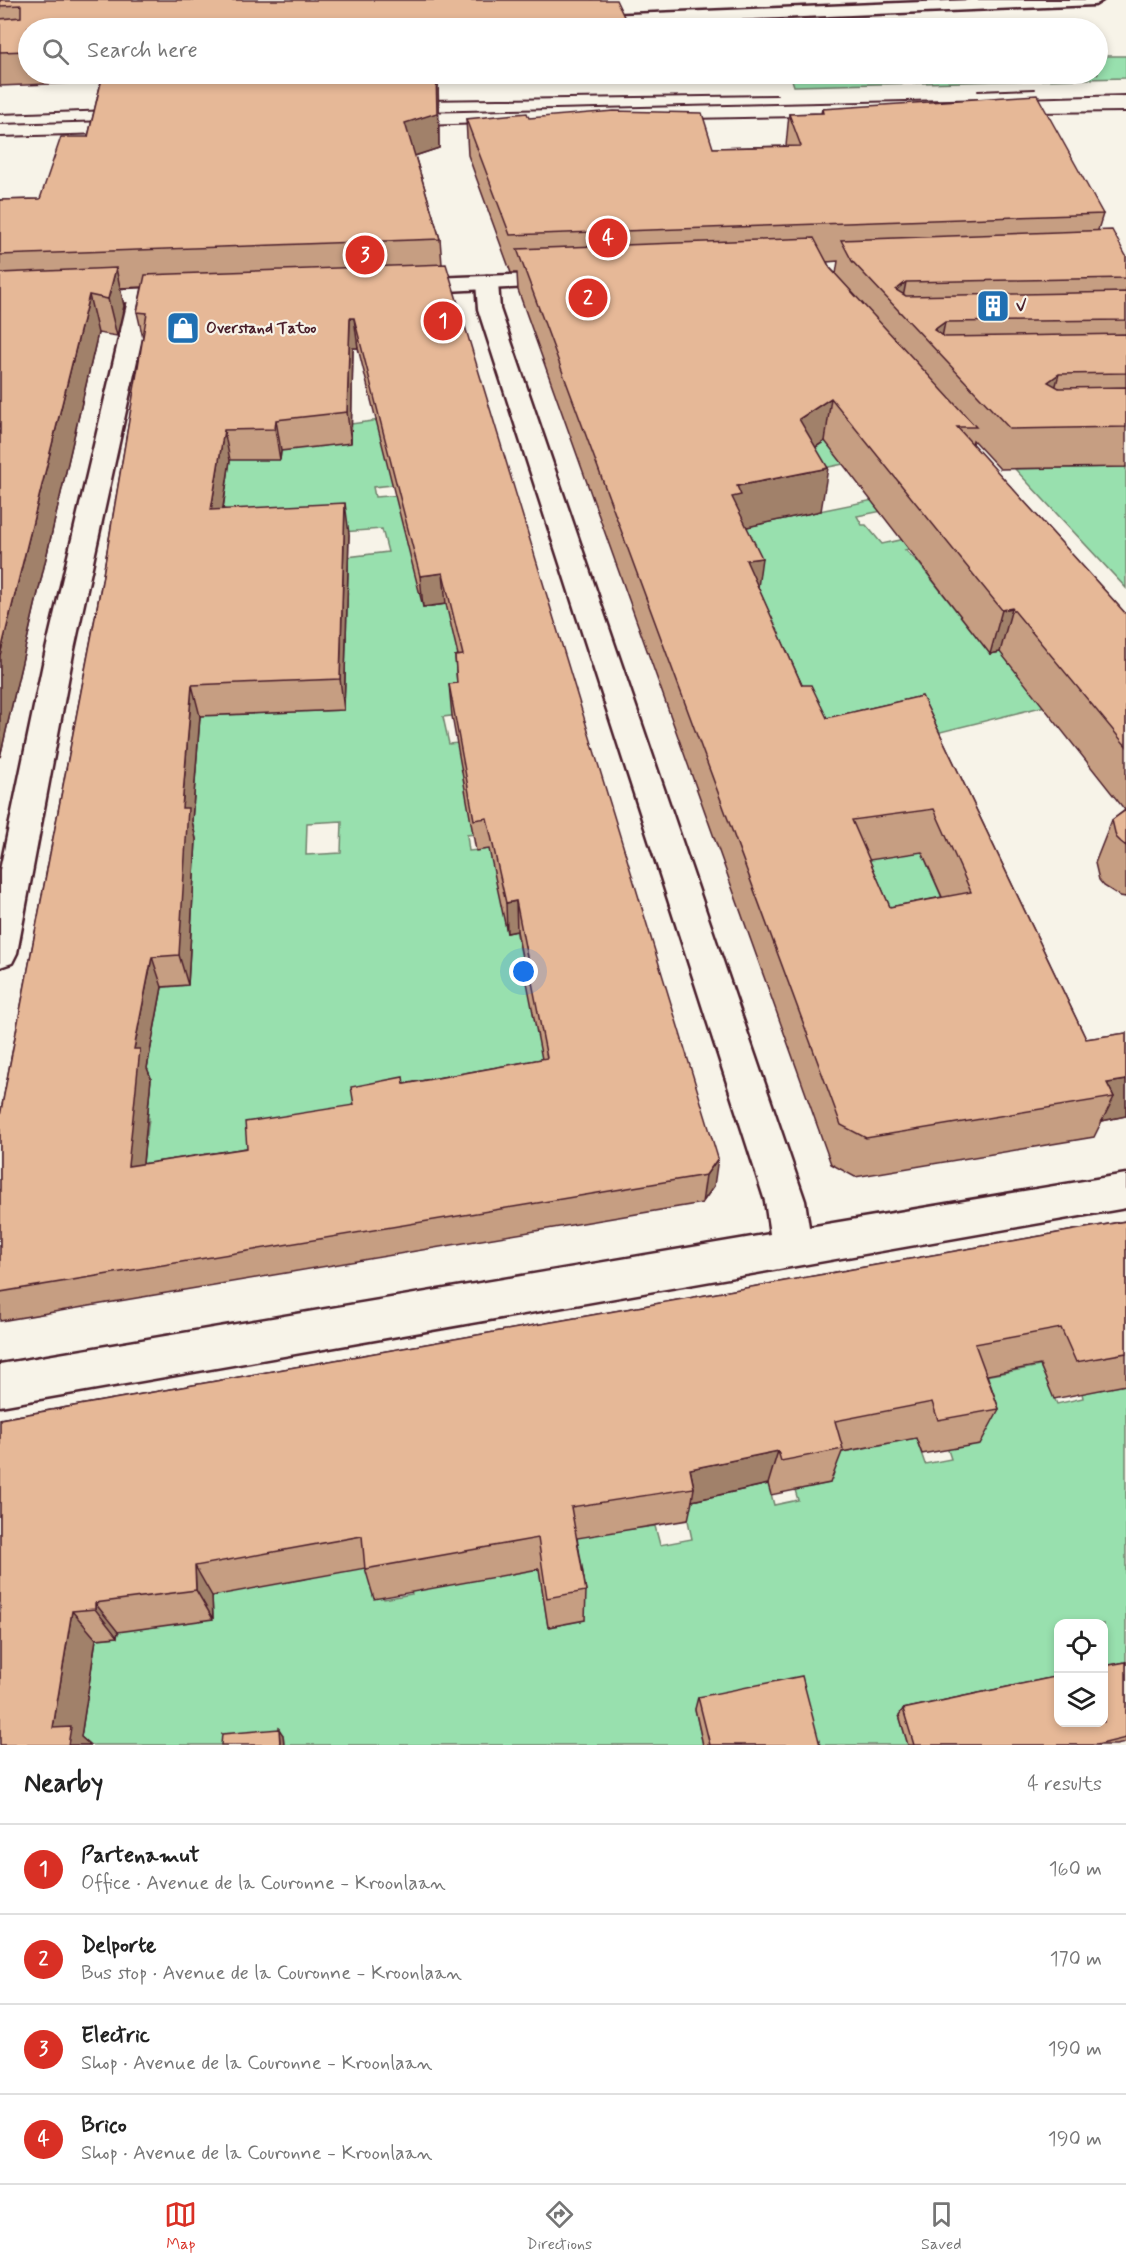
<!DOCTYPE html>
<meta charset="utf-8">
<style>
:root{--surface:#fff;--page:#f2f2f2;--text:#222;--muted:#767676;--line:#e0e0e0;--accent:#d93025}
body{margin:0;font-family:Mynerve,sans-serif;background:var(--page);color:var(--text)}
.controls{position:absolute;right:18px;bottom:18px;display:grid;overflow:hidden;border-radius:12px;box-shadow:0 3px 9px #0003}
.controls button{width:54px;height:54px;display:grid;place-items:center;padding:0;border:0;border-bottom:2px solid var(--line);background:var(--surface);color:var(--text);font:30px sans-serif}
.you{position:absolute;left:524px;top:972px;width:21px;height:21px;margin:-15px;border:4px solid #fff;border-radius:50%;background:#1a73e8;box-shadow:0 0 0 9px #1a73e833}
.badge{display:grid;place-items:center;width:39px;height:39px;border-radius:50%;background:var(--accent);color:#fff;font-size:20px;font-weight:700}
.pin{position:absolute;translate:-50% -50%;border:3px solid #fff;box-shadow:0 2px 6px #0006}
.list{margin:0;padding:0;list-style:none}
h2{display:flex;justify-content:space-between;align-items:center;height:78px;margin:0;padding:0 24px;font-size:26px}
h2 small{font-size:20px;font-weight:400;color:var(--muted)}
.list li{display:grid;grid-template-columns:39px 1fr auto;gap:18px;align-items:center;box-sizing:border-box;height:90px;padding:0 24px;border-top:2px solid var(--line)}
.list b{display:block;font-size:22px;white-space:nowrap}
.list p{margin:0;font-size:20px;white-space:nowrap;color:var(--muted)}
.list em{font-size:20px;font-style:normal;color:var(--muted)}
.icon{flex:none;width:33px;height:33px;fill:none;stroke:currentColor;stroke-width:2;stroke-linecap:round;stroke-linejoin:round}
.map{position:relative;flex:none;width:1126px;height:1745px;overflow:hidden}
.search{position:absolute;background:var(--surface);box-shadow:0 3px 9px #0003;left:18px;right:18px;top:18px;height:66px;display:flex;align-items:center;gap:15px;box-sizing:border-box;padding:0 21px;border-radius:33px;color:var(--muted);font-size:22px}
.sheet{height:438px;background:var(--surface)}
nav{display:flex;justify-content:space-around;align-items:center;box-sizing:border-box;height:84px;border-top:2px solid var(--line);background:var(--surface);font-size:16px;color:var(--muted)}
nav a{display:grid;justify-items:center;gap:3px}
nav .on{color:var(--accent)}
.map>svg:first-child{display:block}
.green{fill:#98e0ae;stroke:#71806c;stroke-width:1.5;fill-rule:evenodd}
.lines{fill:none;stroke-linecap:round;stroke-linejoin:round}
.street-casing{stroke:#4a1f2b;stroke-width:5}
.secondary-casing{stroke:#4a1f2b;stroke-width:5}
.street{fill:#f7f3e8;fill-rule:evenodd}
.secondary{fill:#f7f3e8;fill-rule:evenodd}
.rail{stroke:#4a1f2b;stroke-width:2}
.wall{fill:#c69e82;stroke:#4a1f2b;stroke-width:1.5;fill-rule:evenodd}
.shaded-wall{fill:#a1816a;stroke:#4a1f2b;stroke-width:1.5}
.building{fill:#e6b897;stroke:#4a1f2b;stroke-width:1.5;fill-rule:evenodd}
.labels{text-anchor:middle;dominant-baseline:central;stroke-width:4.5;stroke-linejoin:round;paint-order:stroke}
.far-poi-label{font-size:16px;font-weight:bold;fill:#4a1f2b;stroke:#f7f3e8;text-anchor:start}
</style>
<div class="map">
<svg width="1126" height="1745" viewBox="0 0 1126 1745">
<rect width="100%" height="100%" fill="#f7f3e8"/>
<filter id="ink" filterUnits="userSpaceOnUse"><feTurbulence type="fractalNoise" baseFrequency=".0167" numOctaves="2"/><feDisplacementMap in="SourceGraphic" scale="12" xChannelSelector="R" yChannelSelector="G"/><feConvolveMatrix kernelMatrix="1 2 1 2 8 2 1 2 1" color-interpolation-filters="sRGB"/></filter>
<g filter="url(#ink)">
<path class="green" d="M 1098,56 L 1126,56 L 1126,78 L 794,86 L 790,74 L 1098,74 Z
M 566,343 L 733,352 L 848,463 L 776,478 L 800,515 L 883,498 L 892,509 L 857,516 L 862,525 L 866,525 L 882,544 L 927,534 L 933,543 L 905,550 L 918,562 L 990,654 L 1002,651 L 1045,706 L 912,739 L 914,834 L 1006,1044 L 949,1052 Z
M 387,419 L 423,482 L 373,487 L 375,497 L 417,494 L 423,607 L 452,603 L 465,686 L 459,715 L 443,717 L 449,744 L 458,743 L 484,833 L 467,835 L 469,851 L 498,848 L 524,967 L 564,1083 L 255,1176 L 87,1208 L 135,1136 L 147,1135 L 149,1118 L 139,1118 L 109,1080 L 147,989 L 188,985 L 172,840 L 191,716 L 344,710 L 347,557 L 388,552 L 382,529 L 218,541 L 214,463 L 351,424 ZM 342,821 L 341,853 L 306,855 L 307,823 Z
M 1126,467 L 1126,588 L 1015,469 Z
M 1040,1366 L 1057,1404 L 1083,1398 L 1082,1393 L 1126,1385 L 1126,1667 L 1104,1672 L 1104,1624 L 1058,1624 L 1058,1681 L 899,1715 L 908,1745 L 810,1745 L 695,1709 L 703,1745 L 284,1745 L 283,1735 L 226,1745 L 71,1745 L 80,1641 L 117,1637 L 119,1606 L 311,1578 L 337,1520 L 384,1599 L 412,1594 L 411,1592 L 537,1555 L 548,1627 L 585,1620 L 565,1520 L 632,1529 L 655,1526 L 660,1545 L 692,1539 L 684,1502 L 711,1496 L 754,1429 L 774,1505 L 798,1500 L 795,1490 L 830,1483 L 823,1456 L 916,1438 L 925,1464 L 951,1459 L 948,1450 L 958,1381 Z"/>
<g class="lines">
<g class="street-casing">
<path id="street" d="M 972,0 L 1103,0 L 1095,5 L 581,26 L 572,21 L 581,16 Z
M 487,276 L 495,278 L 498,283 L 500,309 L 805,1201 L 809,1227 L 1126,1174 L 1126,1208 L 0,1406 L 0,1364 L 770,1234 L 765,1201 L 478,309 L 476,283 L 479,278 Z
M 140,289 L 148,291 L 151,296 L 73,654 L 17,953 L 12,963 L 0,967 L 0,870 L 45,654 L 129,296 L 132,291 Z"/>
</g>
<g class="secondary-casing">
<path id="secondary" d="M 562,273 L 570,275 L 573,280 L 570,285 L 407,293 L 399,291 L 396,286 L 399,281 L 407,279 Z
M 184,287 L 192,289 L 195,294 L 192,299 L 0,308 L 0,294 Z"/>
</g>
<use href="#street" class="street"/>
<use href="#secondary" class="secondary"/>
<path class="rail" d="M 978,91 L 1035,89
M 1021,98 L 1126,95
M 423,100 L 777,95
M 421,112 L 991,99
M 1032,113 L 1126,112
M 0,114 L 111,110
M 687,119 L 807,117
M 0,124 L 109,121
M 423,126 L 483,124
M 0,137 L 105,134"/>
</g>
<path class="wall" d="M 0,0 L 629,27 L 629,28 L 28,28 L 28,74 L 438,74 L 439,148 L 415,156 L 440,239 L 442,264 L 714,1186 L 702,1203 L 0,1321 L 0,1116 L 102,581 L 143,338 L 137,312 L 142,287 L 120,288 L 124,306 L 117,336 L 98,333 L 0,757 L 0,200 L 40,199 L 88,137 L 101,82 L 0,86 ZM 353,348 L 358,348 L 423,607 L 446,604 L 458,655 L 455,656 L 457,684 L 449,684 L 452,716 L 476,851 L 489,849 L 507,933 L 517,931 L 542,1059 L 404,1084 L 247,1148 L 143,1164 L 151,1078 L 147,1068 L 162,987 L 188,985 L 196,839 L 192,821 L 200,716 L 344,710 L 349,534 L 223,509 L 230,460 L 280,460 L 281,451 L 351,443 Z
M 822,109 L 1103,214 L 1098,230 L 1126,256 L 1126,467 L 1000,469 L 973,440 L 972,444 L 1126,614 L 1126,897 L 1120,896 L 1104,886 L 1099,880 L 1095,863 L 1112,820 L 1125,810 L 1000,652 L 990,654 L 825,441 L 816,447 L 821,511 L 746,527 L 758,588 L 802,685 L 827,718 L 922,696 L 1086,1039 L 1126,1033 L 1126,1116 L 1102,1121 L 1094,1137 L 855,1177 L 831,1164 L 518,290 L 517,273 L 511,273 L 468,155 L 466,119 L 713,148 L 786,146 L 789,114 L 821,113 ZM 838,261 L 836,274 L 830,268 L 827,262 ZM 922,852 L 942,897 L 890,907 L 869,860 Z
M 1126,1221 L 1126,1385 L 1054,1399 L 1040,1365 L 987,1375 L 999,1409 L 980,1444 L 922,1454 L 916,1438 L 842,1452 L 830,1483 L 771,1495 L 768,1484 L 692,1501 L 688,1520 L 577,1538 L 586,1591 L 585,1620 L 548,1627 L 539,1569 L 374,1599 L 365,1568 L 212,1596 L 213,1619 L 118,1632 L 117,1637 L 96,1639 L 81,1737 L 90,1745 L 0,1745 L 0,1419 Z
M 1126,1662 L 1126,1743 L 1116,1745 L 908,1745 L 899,1715 L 903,1709 Z
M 698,1697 L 820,1745 L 703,1745 L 695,1709 Z"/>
<path class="shaded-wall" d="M 436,74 L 438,74 L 439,148 L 408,158 L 405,123 Z
M 116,268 L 124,306 L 117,336 L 108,299 Z
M 906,282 L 900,313 L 896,290 Z
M 89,295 L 98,333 L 0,757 L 0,655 Z
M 350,318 L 354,318 L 358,348 L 353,348 L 351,443 L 347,412 Z
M 945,322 L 939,353 L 934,330 Z
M 1059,374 L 1048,414 L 1048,382 Z
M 831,398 L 825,441 L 793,462 L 799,419 Z
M 276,420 L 281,451 L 280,460 L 275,429 Z
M 224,430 L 230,460 L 218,541 L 211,510 Z
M 828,468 L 821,511 L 738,529 L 732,497 L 737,486 Z
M 345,503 L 349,534 L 344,710 L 340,679 Z
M 762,558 L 756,602 L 746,560 Z
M 443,573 L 446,604 L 423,607 L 420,576 Z
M 1012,608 L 1000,652 L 990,654 L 1002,610 Z
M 192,685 L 200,716 L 192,821 L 196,839 L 188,985 L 179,955 L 182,808 Z
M 516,901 L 517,931 L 507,933 L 506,903 Z
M 152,957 L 162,987 L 147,1068 L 151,1078 L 140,1194 L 128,1166 L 134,1049 Z
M 1126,1080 L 1126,1116 L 1102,1121 L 1114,1097 L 1107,1083 Z
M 718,1158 L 714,1186 L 702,1203 L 706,1175 Z
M 778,1451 L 768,1484 L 692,1501 L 694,1488 L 690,1469 Z
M 195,1566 L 212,1596 L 213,1619 L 196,1590 Z
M 95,1603 L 118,1632 L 117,1637 L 95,1609 Z
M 72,1611 L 96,1639 L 81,1737 L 90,1745 L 68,1745 L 53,1728 Z
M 279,1729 L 283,1735 L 284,1745 L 280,1745 Z"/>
<path class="building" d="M 0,0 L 616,0 L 629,27 L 588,28 L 28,28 L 28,51 L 0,52 L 0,19 L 21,17 L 21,5 L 0,6 Z
M 103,74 L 436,74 L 437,113 L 405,123 L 440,239 L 0,255 L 0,200 L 40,199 L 61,137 L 88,137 Z
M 1037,95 L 1103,214 L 510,235 L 466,119 L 527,113 L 529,118 L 614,111 L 702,113 L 713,148 L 801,146 L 789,114 L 823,113 L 822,109 Z
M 1112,230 L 1126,256 L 1126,278 L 906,282 L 896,290 L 906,296 L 1126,292 L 1126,320 L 945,322 L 934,330 L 945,337 L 1126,334 L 1126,373 L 1059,374 L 1048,382 L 1059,388 L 1126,387 L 1126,427 L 1010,429 L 852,261 L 841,240 Z
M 814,238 L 830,268 L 976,427 L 957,427 L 1126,614 L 1126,746 L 1012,608 L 1002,610 L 831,398 L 799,419 L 828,468 L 737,486 L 741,495 L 732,497 L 762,558 L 746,560 L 802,685 L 811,685 L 827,718 L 922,696 L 1086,1039 L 1126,1033 L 1126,1080 L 1107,1083 L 1114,1097 L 866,1138 L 841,1125 L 517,249 ZM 934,809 L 971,892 L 890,907 L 852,820 Z
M 446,264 L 718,1158 L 706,1175 L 0,1292 L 0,1116 L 102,581 L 147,313 L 137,312 L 145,275 ZM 350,318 L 354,318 L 420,576 L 443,573 L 463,655 L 455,656 L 457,683 L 449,684 L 474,820 L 487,818 L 506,903 L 516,901 L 547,1058 L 404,1084 L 403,1077 L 351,1087 L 354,1105 L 245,1122 L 247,1148 L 128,1166 L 140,1049 L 134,1049 L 152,957 L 179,955 L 188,808 L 182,808 L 192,685 L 340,679 L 345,503 L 211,510 L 224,430 L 275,429 L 276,420 L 347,412 Z
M 116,268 L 108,299 L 89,295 L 0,655 L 0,273 Z
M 1126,810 L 1126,846 L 1121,842 L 1116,837 L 1112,820 Z
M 1126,1221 L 1126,1353 L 1076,1362 L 1061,1328 L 975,1344 L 999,1409 L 938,1420 L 932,1402 L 835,1421 L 843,1449 L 781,1461 L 778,1451 L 690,1469 L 694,1488 L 571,1507 L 586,1591 L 547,1598 L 538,1538 L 365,1569 L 362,1536 L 195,1566 L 196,1590 L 95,1603 L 95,1609 L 72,1611 L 53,1728 L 71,1727 L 68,1745 L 0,1745 L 0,1419 Z
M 1126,1662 L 1126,1738 L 1097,1745 L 914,1745 L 903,1709 L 1059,1676 L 1059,1722 L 1104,1722 L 1104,1666 Z
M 802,1676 L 820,1745 L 710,1745 L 698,1697 Z
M 279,1729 L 280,1745 L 221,1745 L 222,1734 Z"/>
</g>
<defs>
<g id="building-square" transform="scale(1.725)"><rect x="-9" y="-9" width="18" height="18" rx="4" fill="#1f6fb2" stroke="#f7f3e8"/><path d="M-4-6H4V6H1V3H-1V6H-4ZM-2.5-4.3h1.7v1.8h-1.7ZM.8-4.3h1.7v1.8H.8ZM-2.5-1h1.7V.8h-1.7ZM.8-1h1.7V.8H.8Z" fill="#fff"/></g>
<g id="shop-square" transform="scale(1.725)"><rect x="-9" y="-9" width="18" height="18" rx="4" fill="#1f6fb2" stroke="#f7f3e8"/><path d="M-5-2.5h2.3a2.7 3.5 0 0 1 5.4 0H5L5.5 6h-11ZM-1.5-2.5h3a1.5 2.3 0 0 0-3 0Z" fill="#fff"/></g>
</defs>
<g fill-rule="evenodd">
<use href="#building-square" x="993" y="306"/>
<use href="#shop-square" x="183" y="328"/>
</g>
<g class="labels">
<g class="far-poi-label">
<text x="1016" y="306">V</text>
<text x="206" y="328">Overstand Tatoo</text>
</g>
</g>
</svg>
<div class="controls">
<button><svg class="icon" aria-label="locate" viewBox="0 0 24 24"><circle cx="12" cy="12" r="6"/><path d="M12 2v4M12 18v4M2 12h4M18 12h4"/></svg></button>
<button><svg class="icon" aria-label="layers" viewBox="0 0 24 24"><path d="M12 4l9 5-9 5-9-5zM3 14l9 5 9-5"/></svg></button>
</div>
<div class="you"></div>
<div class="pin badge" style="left:443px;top:321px">1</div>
<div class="pin badge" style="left:588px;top:298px">2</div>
<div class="pin badge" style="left:365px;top:255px">3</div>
<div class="pin badge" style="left:608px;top:238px">4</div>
<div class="search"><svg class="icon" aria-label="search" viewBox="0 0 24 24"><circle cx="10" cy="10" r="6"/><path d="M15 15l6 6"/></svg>Search here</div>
</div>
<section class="sheet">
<h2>Nearby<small>4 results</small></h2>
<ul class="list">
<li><span class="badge">1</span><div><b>Partenamut</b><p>Office · Avenue de la Couronne - Kroonlaan</p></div><em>160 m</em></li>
<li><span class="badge">2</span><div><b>Delporte</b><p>Bus stop · Avenue de la Couronne - Kroonlaan</p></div><em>170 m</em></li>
<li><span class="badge">3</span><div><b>Electric</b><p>Shop · Avenue de la Couronne - Kroonlaan</p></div><em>190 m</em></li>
<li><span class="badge">4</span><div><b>Brico</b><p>Shop · Avenue de la Couronne - Kroonlaan</p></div><em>190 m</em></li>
</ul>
</section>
<nav>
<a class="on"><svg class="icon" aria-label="map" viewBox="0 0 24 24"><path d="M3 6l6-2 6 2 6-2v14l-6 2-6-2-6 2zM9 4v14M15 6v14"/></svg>Map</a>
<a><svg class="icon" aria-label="directions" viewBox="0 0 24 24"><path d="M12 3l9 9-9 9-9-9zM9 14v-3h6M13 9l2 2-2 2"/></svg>Directions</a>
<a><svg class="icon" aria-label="saved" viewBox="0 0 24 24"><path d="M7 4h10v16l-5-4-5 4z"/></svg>Saved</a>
</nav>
